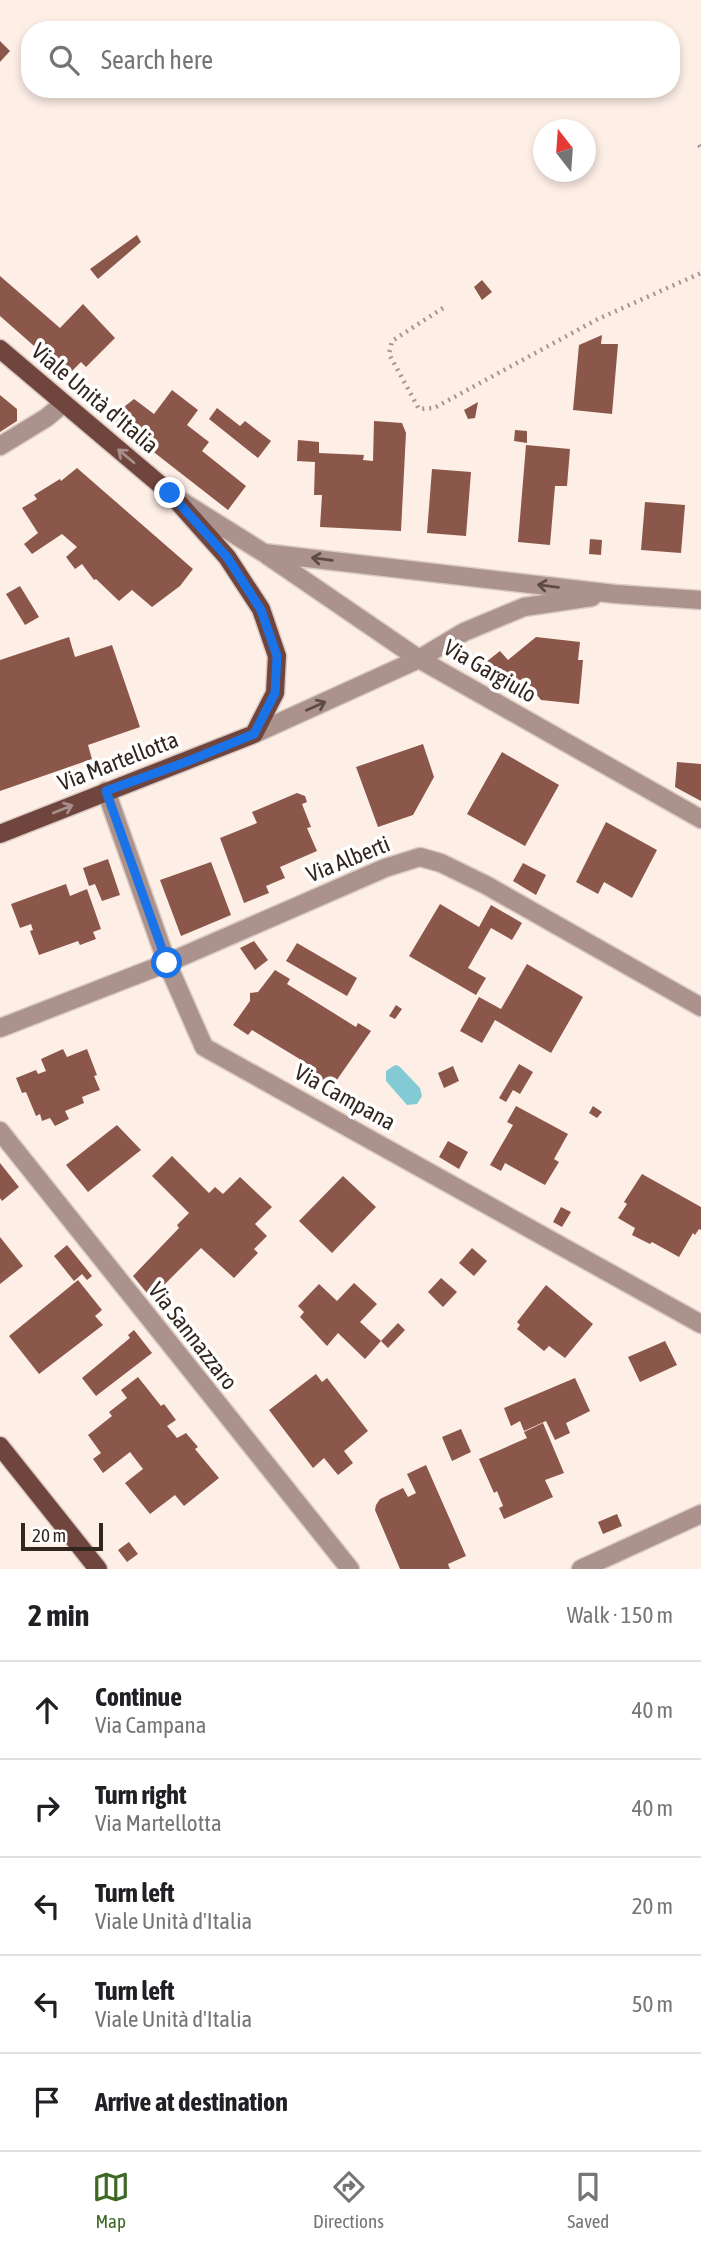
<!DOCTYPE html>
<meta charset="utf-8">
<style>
:root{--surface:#fff;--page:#f2f2f2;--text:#202124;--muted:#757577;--line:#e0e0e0;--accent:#3d6825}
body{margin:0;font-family:"Asap Condensed",sans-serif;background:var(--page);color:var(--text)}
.compass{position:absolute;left:533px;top:119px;width:63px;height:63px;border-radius:50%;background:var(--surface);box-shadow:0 4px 10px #0003;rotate:343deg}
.scale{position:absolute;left:21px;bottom:18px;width:82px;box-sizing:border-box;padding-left:7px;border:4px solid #33261e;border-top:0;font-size:19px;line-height:24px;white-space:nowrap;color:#33261e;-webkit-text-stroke:5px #fff;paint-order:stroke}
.stop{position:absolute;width:21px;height:21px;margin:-16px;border:5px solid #1a73e8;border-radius:50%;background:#fff}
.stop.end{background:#1a73e8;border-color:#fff;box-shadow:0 2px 7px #0008}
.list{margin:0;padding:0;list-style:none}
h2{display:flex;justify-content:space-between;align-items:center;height:91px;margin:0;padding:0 28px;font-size:30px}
h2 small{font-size:23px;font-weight:400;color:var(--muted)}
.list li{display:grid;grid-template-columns:46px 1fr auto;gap:21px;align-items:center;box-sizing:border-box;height:98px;padding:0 28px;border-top:2px solid var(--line)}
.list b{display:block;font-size:26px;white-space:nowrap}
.list p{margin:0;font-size:23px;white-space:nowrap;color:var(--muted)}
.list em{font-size:23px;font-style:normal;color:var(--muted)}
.icon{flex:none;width:38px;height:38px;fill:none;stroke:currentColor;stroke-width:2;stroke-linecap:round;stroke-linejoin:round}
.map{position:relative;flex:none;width:701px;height:1569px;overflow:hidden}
.search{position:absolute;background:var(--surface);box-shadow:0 4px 10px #0003;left:21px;right:21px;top:21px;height:77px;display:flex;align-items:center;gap:18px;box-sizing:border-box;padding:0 24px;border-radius:28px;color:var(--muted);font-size:26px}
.sheet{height:581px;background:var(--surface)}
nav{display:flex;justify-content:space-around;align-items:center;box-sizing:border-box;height:98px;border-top:2px solid var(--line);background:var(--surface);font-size:19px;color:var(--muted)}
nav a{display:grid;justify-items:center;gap:4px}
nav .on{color:var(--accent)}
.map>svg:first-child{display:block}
.water{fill:#83cad4}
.building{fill:#8b574a}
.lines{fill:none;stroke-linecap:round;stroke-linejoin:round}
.minor-casing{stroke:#d9cac2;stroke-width:21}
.major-casing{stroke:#d9cac2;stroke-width:21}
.path{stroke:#a5978f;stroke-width:4.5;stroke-dasharray:2 5;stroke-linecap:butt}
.minor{stroke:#ac928d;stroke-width:18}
.major{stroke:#70453d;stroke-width:18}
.oneway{stroke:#a98f8b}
.oneway2{stroke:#5d4c45}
.route{stroke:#1a73e8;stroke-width:9}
.labels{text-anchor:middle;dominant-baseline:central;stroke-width:7;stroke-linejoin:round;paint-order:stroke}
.street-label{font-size:23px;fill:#33261e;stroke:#fff}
</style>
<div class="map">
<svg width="701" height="1569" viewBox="0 0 701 1569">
<rect width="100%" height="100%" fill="#fdeee6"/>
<path class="water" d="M 395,1065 L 399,1066 L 420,1088 L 422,1096 L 417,1104 L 407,1105 L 386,1081 L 386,1071 Z"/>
<path class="building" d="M 0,41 L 10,51 L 0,62 Z
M 137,235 L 141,242 L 98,279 L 90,269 Z
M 0,276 L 60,328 L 83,304 L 115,338 L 86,367 L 81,362 L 65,378 L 33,345 L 0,316 Z
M 482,280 L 492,292 L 482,300 L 474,287 Z
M 602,335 L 601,344 L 618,344 L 612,414 L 573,410 L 579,345 Z
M 172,390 L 198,410 L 187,425 L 209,442 L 202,451 L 246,486 L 228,510 L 110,418 L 134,399 L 154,414 Z
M 0,395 L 17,409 L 17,421 L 0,432 Z
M 478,402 L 475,418 L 468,419 L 464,410 Z
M 217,408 L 240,426 L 245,421 L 271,441 L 258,458 L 209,419 Z
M 374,421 L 402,423 L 406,433 L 401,531 L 320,527 L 322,495 L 314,495 L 315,462 L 297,461 L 298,440 L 319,442 L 319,453 L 364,455 L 363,460 L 373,461 Z
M 515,430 L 527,431 L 527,443 L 514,441 Z
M 526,445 L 570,449 L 567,486 L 555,486 L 550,545 L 518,542 Z
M 77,468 L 193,569 L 180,586 L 152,607 L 132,590 L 119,601 L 96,579 L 94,580 L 82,564 L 75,569 L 66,557 L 77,547 L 62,534 L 32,554 L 24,544 L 38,533 L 22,508 L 37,499 L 34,495 L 60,479 L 61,481 Z
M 432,469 L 471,472 L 466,536 L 427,533 Z
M 645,502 L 685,505 L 681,553 L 641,550 Z
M 590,539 L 602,540 L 601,555 L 589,554 Z
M 20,586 L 39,617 L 25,625 L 6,594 Z
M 69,637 L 75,657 L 112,645 L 140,727 L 88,745 L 92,759 L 0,791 L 0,660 Z
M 536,637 L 580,642 L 578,660 L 583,660 L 579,704 L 541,700 L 523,678 L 507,692 L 496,685 L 481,666 L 500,651 L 508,660 Z
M 423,744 L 434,777 L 413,815 L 378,827 L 356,767 Z
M 502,752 L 559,785 L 525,846 L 467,814 Z
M 677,762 L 701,764 L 701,801 L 675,787 Z
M 297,793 L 305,796 L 307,802 L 302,804 L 311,827 L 307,828 L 317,851 L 280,867 L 285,878 L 266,886 L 269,893 L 244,903 L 220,838 L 257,823 L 252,812 Z
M 606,822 L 657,850 L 632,898 L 604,882 L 598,894 L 576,882 Z
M 108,859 L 120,895 L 102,901 L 95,884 L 89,886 L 83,868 Z
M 211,862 L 231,915 L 181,936 L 160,880 Z
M 523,863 L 546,875 L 536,895 L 513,881 Z
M 66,884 L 70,896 L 87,889 L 101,929 L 93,932 L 96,939 L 80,945 L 78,941 L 39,955 L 30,931 L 33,930 L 31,924 L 20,928 L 11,904 Z
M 440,904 L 479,927 L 491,905 L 522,923 L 512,940 L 491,928 L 468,968 L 486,978 L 476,995 L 409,956 Z
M 254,941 L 268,960 L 255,970 L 240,948 Z
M 297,943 L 357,978 L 347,996 L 286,961 Z
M 527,964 L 583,997 L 551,1053 L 495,1020 L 482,1043 L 460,1031 L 479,997 L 501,1009 Z
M 275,970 L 290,979 L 287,984 L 356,1027 L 358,1023 L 371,1031 L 334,1084 L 329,1085 L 312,1074 L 316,1069 L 252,1030 L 248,1035 L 233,1025 L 250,1001 L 250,993 L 258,992 Z
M 396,1005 L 402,1009 L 395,1019 L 389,1016 Z
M 63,1049 L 67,1057 L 87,1049 L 97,1075 L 94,1076 L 100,1090 L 82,1097 L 84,1103 L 65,1111 L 69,1119 L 55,1126 L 50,1118 L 42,1121 L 40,1114 L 36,1116 L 26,1092 L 22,1093 L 16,1078 L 36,1070 L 38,1074 L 46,1071 L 41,1059 Z
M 519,1064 L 533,1072 L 520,1094 L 513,1090 L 506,1102 L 499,1098 Z
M 453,1066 L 459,1081 L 444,1088 L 438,1073 Z
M 516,1106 L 568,1134 L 554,1159 L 559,1162 L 545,1185 L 505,1163 L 501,1171 L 490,1165 L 513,1125 L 507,1122 Z
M 593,1106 L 602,1112 L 597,1118 L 589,1113 Z
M 117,1125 L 141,1150 L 88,1192 L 66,1165 Z
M 448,1141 L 468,1152 L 459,1169 L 439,1157 Z
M 172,1156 L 209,1193 L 215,1187 L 223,1194 L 240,1177 L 272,1207 L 255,1224 L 267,1236 L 254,1249 L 258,1253 L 234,1278 L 201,1248 L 151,1298 L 133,1276 L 179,1228 L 177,1225 L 189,1213 L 152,1176 Z
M 0,1163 L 19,1187 L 2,1201 L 0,1198 Z
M 642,1174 L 701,1207 L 701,1230 L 699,1229 L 695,1235 L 693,1233 L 679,1257 L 652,1242 L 650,1244 L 632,1235 L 635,1228 L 618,1218 L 627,1204 L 624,1202 Z
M 343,1176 L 376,1207 L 332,1253 L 299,1221 Z
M 561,1207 L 571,1212 L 562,1227 L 553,1222 Z
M 0,1237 L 23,1266 L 0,1284 Z
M 67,1245 L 92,1276 L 87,1280 L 82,1274 L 74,1281 L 54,1256 Z
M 472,1248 L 487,1261 L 474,1276 L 459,1263 Z
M 441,1278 L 457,1292 L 443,1307 L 428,1292 Z
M 78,1280 L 102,1310 L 95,1316 L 103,1325 L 39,1374 L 9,1336 Z
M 354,1283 L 377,1304 L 360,1322 L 381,1341 L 365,1359 L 338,1333 L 327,1346 L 300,1317 L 304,1312 L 298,1306 L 319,1284 L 337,1301 Z
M 546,1285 L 593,1324 L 565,1358 L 549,1346 L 544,1351 L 517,1329 L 520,1325 L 517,1322 Z
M 398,1323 L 405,1330 L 388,1348 L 381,1341 Z
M 134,1330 L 152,1353 L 96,1396 L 82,1378 L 130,1338 L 128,1335 Z
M 665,1341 L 677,1365 L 640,1382 L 628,1357 Z
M 316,1374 L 322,1382 L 327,1378 L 368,1431 L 344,1451 L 353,1463 L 338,1475 L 324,1458 L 313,1468 L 269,1410 Z
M 138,1377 L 161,1406 L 164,1404 L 176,1420 L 167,1426 L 177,1438 L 186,1433 L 198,1447 L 195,1449 L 219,1478 L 184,1506 L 175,1495 L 150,1514 L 125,1483 L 143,1469 L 130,1452 L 103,1473 L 93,1459 L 101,1453 L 88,1435 L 112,1416 L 109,1412 L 127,1398 L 121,1390 Z
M 575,1378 L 590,1411 L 566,1423 L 570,1433 L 555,1440 L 546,1421 L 524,1431 L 520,1421 L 511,1426 L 504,1408 Z
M 543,1423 L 564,1473 L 545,1480 L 553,1497 L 504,1519 L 499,1508 L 503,1506 L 497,1491 L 494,1493 L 479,1459 L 527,1438 L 524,1432 Z
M 461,1429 L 471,1452 L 452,1461 L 442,1437 Z
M 426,1465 L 466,1556 L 448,1564 L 450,1569 L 400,1569 L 375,1510 L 376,1505 L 380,1499 L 403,1488 L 408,1497 L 416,1493 L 407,1474 Z
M 617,1514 L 622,1526 L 603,1534 L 598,1522 Z
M 129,1542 L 138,1554 L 127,1562 L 118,1550 Z"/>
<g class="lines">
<g class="minor-casing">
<path id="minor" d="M 0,446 L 46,418 L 63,404
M 178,499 L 264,553 L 615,594 L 701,600
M 267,555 L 419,659 L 701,819
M 254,734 L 419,659 L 464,632 L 524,607 L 592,597
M 106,791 L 167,963 L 204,1047 L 701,1324
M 0,1028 L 167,963 L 385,868 L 420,857 L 441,863 L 486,885 L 701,1007
M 0,1131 L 350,1569
M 581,1569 L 701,1514"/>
</g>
<g class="major-casing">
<path id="major" d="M 0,349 L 170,493 L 227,557 L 261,609 L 277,656 L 275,693 L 254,734 L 0,834
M 0,1446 L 98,1569"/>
</g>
<path class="path" d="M 699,145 L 701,148
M 443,308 L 392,341 L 389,354 L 419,409 L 434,408 L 598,319 L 701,273"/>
<use href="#minor" class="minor"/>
<use href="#major" class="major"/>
</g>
<defs><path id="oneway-shaft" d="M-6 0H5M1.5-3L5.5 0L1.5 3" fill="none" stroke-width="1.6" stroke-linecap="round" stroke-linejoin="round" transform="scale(1.75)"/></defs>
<g class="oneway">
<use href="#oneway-shaft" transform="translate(126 456) rotate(-140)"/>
<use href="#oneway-shaft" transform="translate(63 809) rotate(-22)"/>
</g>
<g class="oneway2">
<use href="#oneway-shaft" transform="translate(322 559) rotate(-173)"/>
<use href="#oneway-shaft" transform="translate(548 586) rotate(-173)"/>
<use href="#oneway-shaft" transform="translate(316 706) rotate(-24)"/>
</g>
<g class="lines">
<path class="route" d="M 167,963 L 106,791 L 186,762 L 254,734 L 275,693 L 277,656 L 261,610 L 227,557 L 170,493"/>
</g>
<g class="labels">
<g class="street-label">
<text transform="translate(95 398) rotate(40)">Viale Unità d'Italia</text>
<text transform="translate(490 671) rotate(30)">Via Gargiulo</text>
<text transform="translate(118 761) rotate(-21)">Via Martellotta</text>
<text transform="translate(348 859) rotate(-22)">Via Alberti</text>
<text transform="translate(345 1097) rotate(29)">Via Campana</text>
<text transform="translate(193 1336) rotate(52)">Via Sannazzaro</text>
</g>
</g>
</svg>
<svg class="compass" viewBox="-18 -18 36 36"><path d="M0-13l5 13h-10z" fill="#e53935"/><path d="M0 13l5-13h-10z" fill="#757577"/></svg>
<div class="scale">20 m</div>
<div class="stop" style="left:167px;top:963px"></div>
<div class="stop end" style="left:170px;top:493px"></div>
<div class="search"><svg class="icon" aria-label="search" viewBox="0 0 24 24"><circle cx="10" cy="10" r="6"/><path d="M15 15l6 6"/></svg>Search here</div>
</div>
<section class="sheet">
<h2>2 min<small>Walk · 150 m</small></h2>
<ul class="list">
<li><svg class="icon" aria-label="ahead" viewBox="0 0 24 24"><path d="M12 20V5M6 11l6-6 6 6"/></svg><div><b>Continue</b><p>Via Campana</p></div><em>40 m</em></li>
<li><svg class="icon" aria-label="right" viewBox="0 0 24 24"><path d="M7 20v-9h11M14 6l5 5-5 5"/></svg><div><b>Turn right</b><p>Via Martellotta</p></div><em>40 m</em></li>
<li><svg class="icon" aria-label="left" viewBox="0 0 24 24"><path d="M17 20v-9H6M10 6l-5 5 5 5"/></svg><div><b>Turn left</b><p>Viale Unità d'Italia</p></div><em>20 m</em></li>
<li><svg class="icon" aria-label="left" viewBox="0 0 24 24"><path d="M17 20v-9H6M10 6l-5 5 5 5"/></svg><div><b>Turn left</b><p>Viale Unità d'Italia</p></div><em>50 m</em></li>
<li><svg class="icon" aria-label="arrive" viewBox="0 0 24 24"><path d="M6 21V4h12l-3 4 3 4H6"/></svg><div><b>Arrive at destination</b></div></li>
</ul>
</section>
<nav>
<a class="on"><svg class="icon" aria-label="map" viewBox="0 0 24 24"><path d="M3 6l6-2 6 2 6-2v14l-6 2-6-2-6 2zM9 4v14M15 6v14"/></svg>Map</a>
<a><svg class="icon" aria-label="directions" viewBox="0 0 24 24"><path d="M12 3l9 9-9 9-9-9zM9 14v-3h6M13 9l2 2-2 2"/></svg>Directions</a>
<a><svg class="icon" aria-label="saved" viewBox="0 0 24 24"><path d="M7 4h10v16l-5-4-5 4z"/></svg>Saved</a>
</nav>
